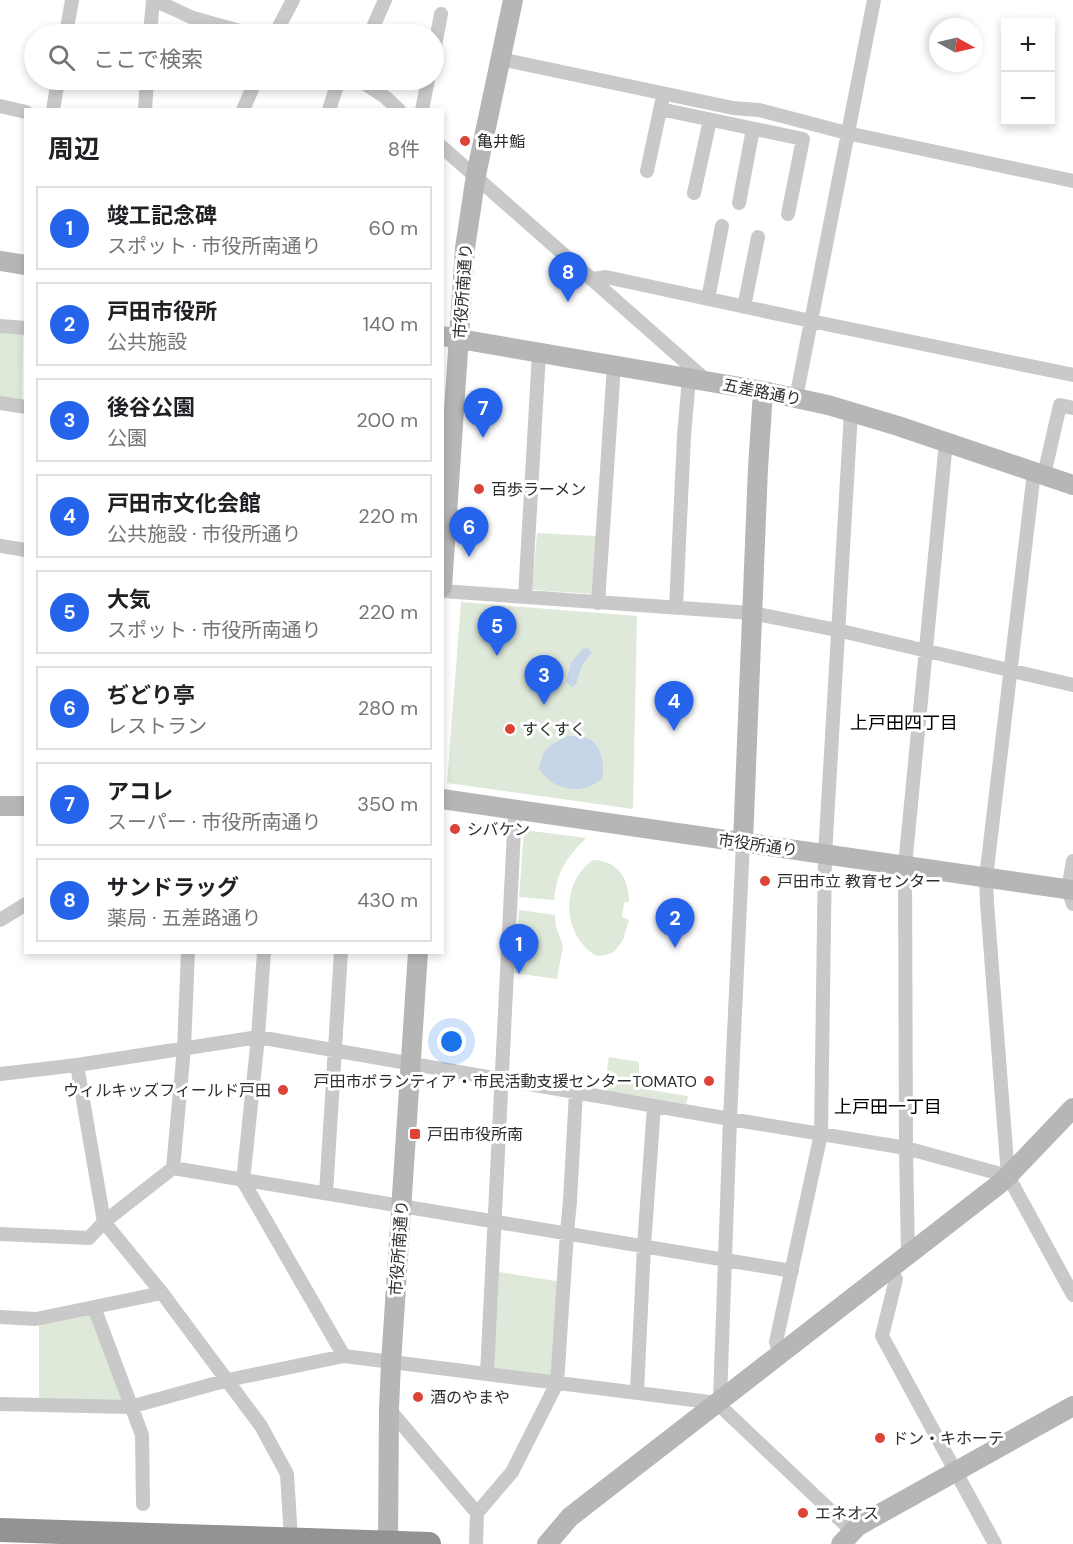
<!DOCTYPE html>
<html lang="ja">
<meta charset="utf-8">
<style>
:root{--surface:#fff;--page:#f6f6f6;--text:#202124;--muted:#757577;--line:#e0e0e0;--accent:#2563eb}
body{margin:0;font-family:"DM Sans","Noto Sans JP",sans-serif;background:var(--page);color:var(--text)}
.controls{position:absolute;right:18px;top:18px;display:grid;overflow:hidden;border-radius:0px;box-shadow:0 3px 9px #0003}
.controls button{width:54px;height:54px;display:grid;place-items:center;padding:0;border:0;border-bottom:2px solid var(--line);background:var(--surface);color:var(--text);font:30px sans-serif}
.compass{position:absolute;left:929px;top:18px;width:54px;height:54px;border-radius:50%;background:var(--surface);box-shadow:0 3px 9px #0003;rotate:98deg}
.you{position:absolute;left:452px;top:1042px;width:21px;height:21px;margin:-15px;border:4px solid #fff;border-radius:50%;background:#1a73e8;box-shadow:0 0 0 9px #1a73e833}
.badge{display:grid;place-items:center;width:39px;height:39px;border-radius:50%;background:var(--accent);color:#fff;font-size:20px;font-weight:700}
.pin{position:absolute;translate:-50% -50px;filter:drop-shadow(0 2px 3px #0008)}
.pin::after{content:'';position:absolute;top:32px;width:21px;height:18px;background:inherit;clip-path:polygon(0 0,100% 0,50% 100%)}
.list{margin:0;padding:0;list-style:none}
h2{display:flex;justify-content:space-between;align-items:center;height:78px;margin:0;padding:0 24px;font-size:26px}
h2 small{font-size:20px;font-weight:400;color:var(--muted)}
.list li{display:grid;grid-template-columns:39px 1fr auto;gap:18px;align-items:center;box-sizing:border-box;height:84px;margin:0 12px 12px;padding:0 12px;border:2px solid var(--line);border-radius:0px}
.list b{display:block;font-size:22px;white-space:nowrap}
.list p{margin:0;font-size:20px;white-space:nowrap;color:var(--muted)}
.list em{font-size:20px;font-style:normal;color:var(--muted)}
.icon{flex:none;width:33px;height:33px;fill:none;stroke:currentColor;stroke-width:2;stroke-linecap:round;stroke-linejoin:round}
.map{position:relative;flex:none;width:1073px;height:1544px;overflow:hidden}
.search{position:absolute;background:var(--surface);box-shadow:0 3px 9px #0003;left:24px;top:24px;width:420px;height:66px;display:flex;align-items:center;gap:15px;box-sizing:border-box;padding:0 21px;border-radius:33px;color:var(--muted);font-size:22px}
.panel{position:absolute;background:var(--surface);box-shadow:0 3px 9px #0003;left:24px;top:108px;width:420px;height:846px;border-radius:0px}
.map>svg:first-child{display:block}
.green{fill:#dfe9da}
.water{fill:#c6d6e8}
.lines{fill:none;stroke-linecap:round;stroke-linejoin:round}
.street{stroke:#c9c9c9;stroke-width:14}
.secondary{stroke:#b6b6b6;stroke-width:20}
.highway{stroke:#939393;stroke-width:24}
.poi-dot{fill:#db4436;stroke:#fff;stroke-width:2}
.labels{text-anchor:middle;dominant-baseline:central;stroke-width:6;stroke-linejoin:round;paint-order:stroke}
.poi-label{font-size:16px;fill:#2c2c2c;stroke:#fff;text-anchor:start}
.street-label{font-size:16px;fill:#2c2c2c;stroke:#fff}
.neighbourhood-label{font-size:18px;fill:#000;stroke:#fff}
</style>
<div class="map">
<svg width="1073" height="1544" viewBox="0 0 1073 1544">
<rect width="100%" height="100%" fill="#fff"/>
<path class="green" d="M 0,330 L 23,331 L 22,403 L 0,398 Z
M 537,533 L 597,536 L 595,594 L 532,590 Z
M 461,602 L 637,616 L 633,809 L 447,783 Z
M 524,830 L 586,838 C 566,858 557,872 554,900 L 519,897 Z
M 593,860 C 618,861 629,878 629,902 L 624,902 L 622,917 L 629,920 L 623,940 L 614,952 C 610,953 605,956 600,956 C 594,956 589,951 585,947 C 561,922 565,879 593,860 Z
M 519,910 L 555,915 L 556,927 L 563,946 L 557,979 L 514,973 Z
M 609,1057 L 639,1062 L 639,1088 L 688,1096 L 686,1104 L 604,1090 Z
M 499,1272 L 562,1282 L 555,1377 L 494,1368 Z
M 91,1313 L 124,1404 L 39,1400 L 39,1324 Z"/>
<path class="water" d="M 588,648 L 592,653 L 582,665 L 576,684 L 572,687 L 566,682 L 571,663 L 582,649 Z
M 568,736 C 575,736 582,736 588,738 C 602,745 605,765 602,779 C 581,796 554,791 539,769 C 543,747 549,745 568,736 Z"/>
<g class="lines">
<path class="street" d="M 154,0 L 193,18 L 251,34
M 66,34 L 72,0
M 150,34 L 153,0
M 275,34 L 293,0
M 370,34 L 385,0
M 434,51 L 441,14
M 500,59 L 733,108 L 759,110 L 847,133 L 1073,181
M 359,80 L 385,97 L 399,110
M 0,106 L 26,112
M 660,109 L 803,139 L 788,214
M 53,110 L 58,80
M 145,110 L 147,80
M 243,110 L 256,80
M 329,110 L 338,82 L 341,80
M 422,110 L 428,80
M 442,147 L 707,381
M 647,171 L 662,101
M 694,193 L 710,120
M 739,203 L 753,129
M 593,279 L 606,277 L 811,321 L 1073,375
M 708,299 L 722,226
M 744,307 L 758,237
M 0,326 L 26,328
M 796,398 L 874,0
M 0,403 L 26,407
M 1034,472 L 986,878 L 987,903 L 1008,1176 L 1073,1295
M 1044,475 L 1060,405 L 1073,408
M 0,546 L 26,550
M 442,591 L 752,613 L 837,630 L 1073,685
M 525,597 L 539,353
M 598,603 L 614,365
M 676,607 L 684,436 L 689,378
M 1073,861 L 1068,890 L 1073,904
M 0,920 L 26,904
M 264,952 L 258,1037 L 243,1181 L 344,1356
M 77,1065 L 104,1222 L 162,1293 L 261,1426 L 287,1474 L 291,1539
M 0,1074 L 77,1065 L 258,1037 L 730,1119 L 906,1148 L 1008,1176
M 173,1168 L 184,1048 L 188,952
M 326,1193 L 341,952
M 0,1234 L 89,1238 L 104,1222 L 173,1168 L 792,1271
M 908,1254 L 906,1148 L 905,866 L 946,442
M 890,1268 L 896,1279 L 882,1336 L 995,1544
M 94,1307 L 142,1435 L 143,1504
M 0,1317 L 36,1319 L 162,1293
M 780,1354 L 776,1342 L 821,1134 L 825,855 L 851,412
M 487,1374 L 515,810
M 637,1392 L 644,1246 L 654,1106
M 720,1399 L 730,1119 L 743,842
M 0,1404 L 130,1407 L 228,1380 L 344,1356 L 717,1403 L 853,1532
M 389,1409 L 477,1513
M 476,1544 L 477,1513 L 512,1472 L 557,1383 L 567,1233 L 570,1201 L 576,1092"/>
<path class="secondary" d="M 0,261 L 26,265
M 442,336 L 763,391 L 828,405 L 898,426 L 1073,485
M 442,587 L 465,248 L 476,175 L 513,0
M 442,799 L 1073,890
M 0,806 L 26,806
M 743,842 L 758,468 L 763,391
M 388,1544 L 389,1409 L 391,1363 L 418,952
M 547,1544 L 570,1517 L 998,1185 L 1008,1176 L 1073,1108
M 841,1544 L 858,1526 L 1073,1406"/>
<path class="highway" d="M 0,1530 L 429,1544"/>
</g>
<g class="poi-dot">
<circle cx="465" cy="141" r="6"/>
<circle cx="479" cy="489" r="6"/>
<circle cx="510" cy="729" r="6"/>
<circle cx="455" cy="829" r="6"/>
<circle cx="765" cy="881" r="6"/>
<circle cx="709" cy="1081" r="6"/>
<circle cx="283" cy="1090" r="6"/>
<rect x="409" y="1128" width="12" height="12" rx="3"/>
<circle cx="418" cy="1397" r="6"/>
<circle cx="880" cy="1438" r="6"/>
<circle cx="803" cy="1513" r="6"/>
</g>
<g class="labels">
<g class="poi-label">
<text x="477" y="141">亀井鮨</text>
<text x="491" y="489">百歩ラーメン</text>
<text x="522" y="729">すくすく</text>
<text x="467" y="829">シバケン</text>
<text x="777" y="881">戸田市立 教育センター</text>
<text x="697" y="1081" text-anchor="end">戸田市ボランティア・市民活動支援センターTOMATO</text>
<text x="271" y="1090" text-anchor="end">ウィルキッズフィールド戸田</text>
<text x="427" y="1134">戸田市役所南</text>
<text x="430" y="1397">酒のやまや</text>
<text x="892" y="1438">ドン・キホーテ</text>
<text x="815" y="1513">エネオス</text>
</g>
<g class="street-label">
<text transform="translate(463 291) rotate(-86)">市役所南通り</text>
<text transform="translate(762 392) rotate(11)">五差路通り</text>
<text transform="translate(758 845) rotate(8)">市役所通り</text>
<text transform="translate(399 1248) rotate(-86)">市役所南通り</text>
</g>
<g class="neighbourhood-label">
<text x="904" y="723">上戸田四丁目</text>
<text x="888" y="1107">上戸田一丁目</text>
</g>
</g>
</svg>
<div class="controls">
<button>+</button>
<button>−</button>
</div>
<svg class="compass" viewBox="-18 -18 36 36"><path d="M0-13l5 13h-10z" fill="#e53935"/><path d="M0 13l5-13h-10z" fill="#757577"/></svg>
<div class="you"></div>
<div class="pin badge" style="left:519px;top:974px">1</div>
<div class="pin badge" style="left:675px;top:948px">2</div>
<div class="pin badge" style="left:544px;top:705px">3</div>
<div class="pin badge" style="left:674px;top:731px">4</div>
<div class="pin badge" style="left:497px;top:656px">5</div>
<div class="pin badge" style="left:469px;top:557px">6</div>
<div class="pin badge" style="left:483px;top:438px">7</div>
<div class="pin badge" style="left:568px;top:302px">8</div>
<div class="search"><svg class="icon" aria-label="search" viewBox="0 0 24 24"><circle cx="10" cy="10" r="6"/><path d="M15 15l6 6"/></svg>ここで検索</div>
<section class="panel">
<h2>周辺<small>8件</small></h2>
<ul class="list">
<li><span class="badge">1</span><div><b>竣工記念碑</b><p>スポット · 市役所南通り</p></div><em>60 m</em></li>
<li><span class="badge">2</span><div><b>戸田市役所</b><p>公共施設</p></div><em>140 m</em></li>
<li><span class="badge">3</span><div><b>後谷公園</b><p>公園</p></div><em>200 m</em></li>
<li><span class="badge">4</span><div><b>戸田市文化会館</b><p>公共施設 · 市役所通り</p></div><em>220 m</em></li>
<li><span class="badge">5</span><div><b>大気</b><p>スポット · 市役所南通り</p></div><em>220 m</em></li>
<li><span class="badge">6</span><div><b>ぢどり亭</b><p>レストラン</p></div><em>280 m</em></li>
<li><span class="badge">7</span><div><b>アコレ</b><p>スーパー · 市役所南通り</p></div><em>350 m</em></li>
<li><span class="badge">8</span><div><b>サンドラッグ</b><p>薬局 · 五差路通り</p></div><em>430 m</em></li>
</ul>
</section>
</div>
